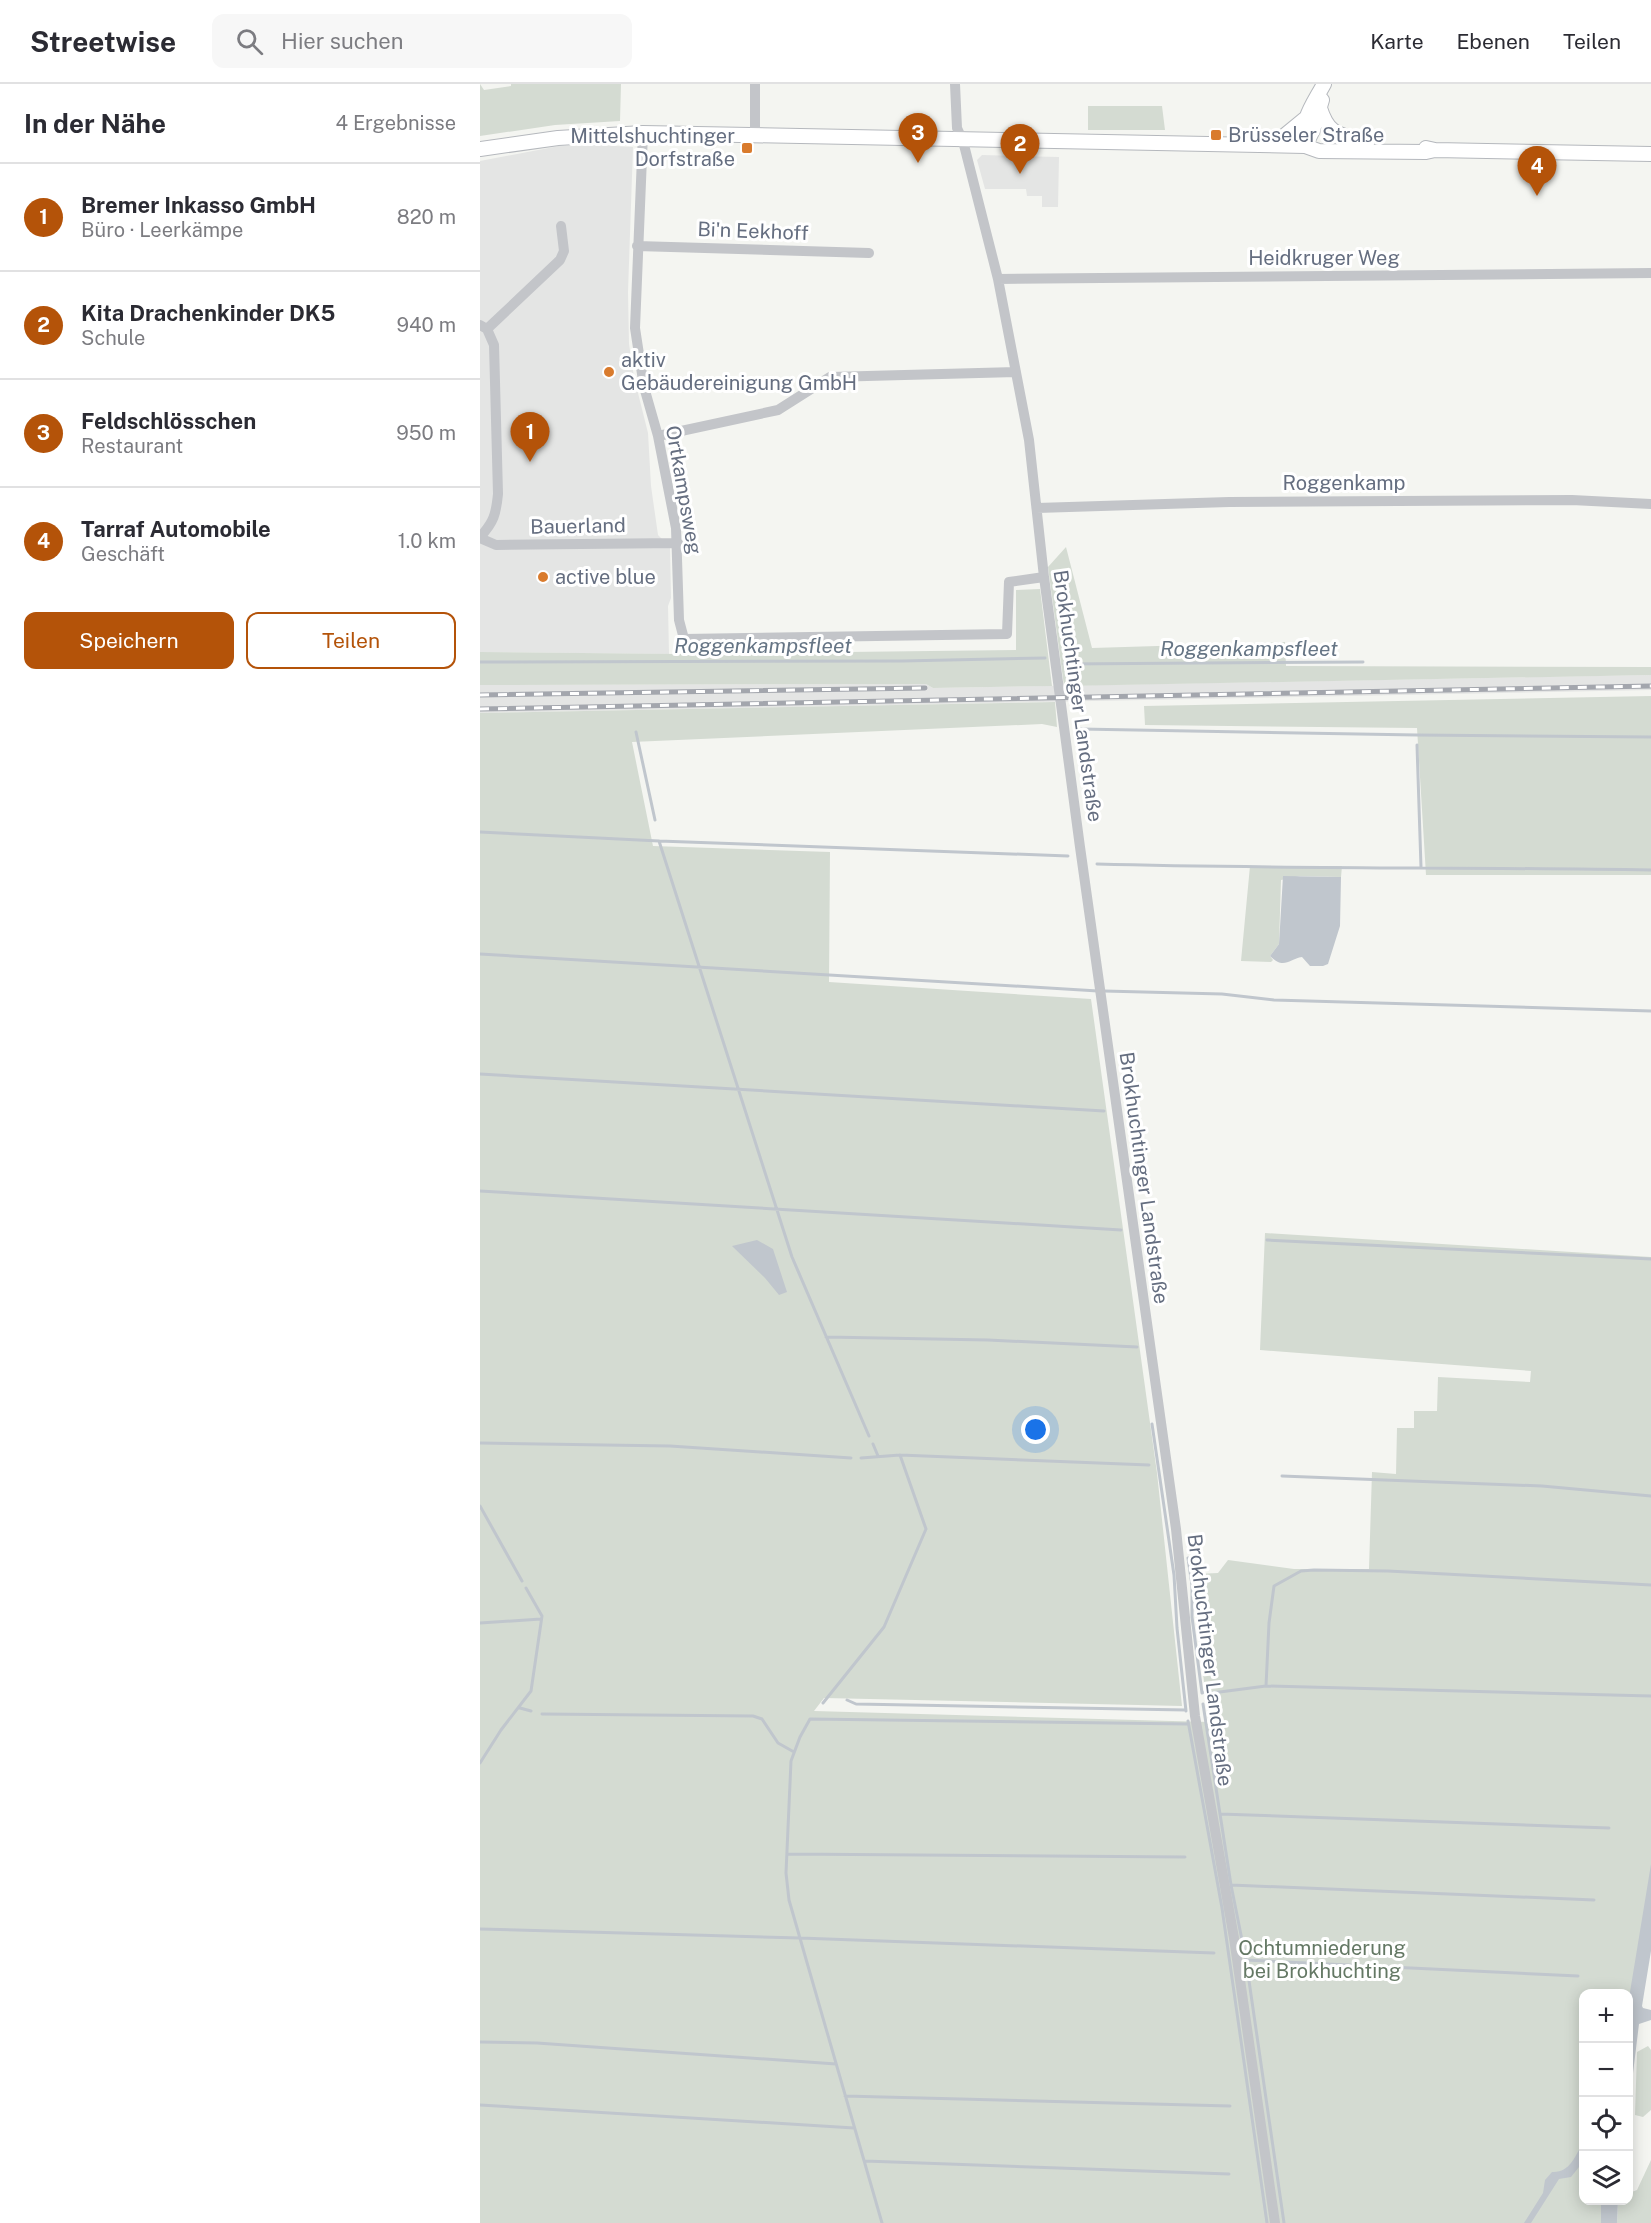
<!DOCTYPE html>
<html lang="de">
<meta charset="utf-8">
<style>
:root{--surface:#fff;--page:#f7f7f7;--text:#2b2b33;--muted:#7c7c81;--line:#e1e1e2;--accent:#b45309}
body{margin:0;font-family:"Public Sans",sans-serif;background:var(--page);color:var(--text)}
.controls{position:absolute;right:18px;bottom:18px;display:grid;overflow:hidden;border-radius:12px;box-shadow:0 3px 15px #0003}
.controls button{width:54px;height:54px;display:grid;place-items:center;padding:0;border:0;border-bottom:2px solid var(--line);background:var(--surface);color:var(--text);font:30px sans-serif}
.you{position:absolute;left:556px;top:1346px;width:21px;height:21px;margin:-15px;border:4px solid #fff;border-radius:50%;background:#1a73e8;box-shadow:0 0 0 9px #1a73e833}
.badge{display:grid;place-items:center;width:39px;height:39px;border-radius:50%;background:var(--accent);color:#fff;font-size:20px;font-weight:700}
.pin{position:absolute;translate:-50% -50px;filter:drop-shadow(0 2px 3px #0008)}
.pin::after{content:'';position:absolute;top:32px;width:21px;height:18px;background:inherit;clip-path:polygon(0 0,100% 0,50% 100%)}
.list{margin:0;padding:0;list-style:none}
h2{display:flex;justify-content:space-between;align-items:center;height:78px;margin:0;padding:0 24px;font-size:26px}
h2 small{font-size:20px;font-weight:400;color:var(--muted)}
.list li{display:grid;grid-template-columns:39px 1fr auto;gap:18px;align-items:center;box-sizing:border-box;height:108px;padding:0 24px;border-top:2px solid var(--line)}
.list b{display:block;font-size:22px;white-space:nowrap}
.list p{margin:0;font-size:20px;white-space:nowrap;color:var(--muted)}
.list em{font-size:20px;font-style:normal;color:var(--muted)}
.actions{display:flex;gap:12px;padding:18px 24px}
.actions a{flex:1;padding:14px 0;border:2px solid var(--accent);border-radius:12px;text-align:center;font-size:21px;color:var(--accent)}
.actions .main{background:var(--accent);color:#fff}
.icon{flex:none;width:33px;height:33px;fill:none;stroke:currentColor;stroke-width:2;stroke-linecap:round;stroke-linejoin:round}
.map{position:relative;flex:none;width:1171px;height:2139px;overflow:hidden}
header{display:flex;align-items:center;gap:36px;box-sizing:border-box;height:84px;padding:0 30px;background:var(--surface);border-bottom:2px solid var(--line)}
header strong{font-size:28px}
nav{display:flex;gap:33px;margin-inline-start:auto;font-size:21px}
.search{width:420px;height:54px;background:var(--page);display:flex;align-items:center;gap:15px;box-sizing:border-box;padding:0 21px;border-radius:12px;color:var(--muted);font-size:22px}
main{display:flex}
aside{flex:1;background:var(--surface)}
.map>svg:first-child{display:block}
.built{fill:#e4e5e4}
.green{fill:#d4dbd2}
.water{fill:#c0c6cd}
.lines{fill:none;stroke-linecap:round;stroke-linejoin:round}
.stream{stroke:#c0c6cd;stroke-width:3}
.secondary-casing{stroke:#b5b8bd;stroke-width:16}
.street{stroke:#c3c5c9;stroke-width:10}
.secondary{stroke:#fff;stroke-width:14}
.rail-casing{stroke:#a3a6ad;stroke-width:5}
.rail{stroke:#fff;stroke-width:3;stroke-dasharray:9;stroke-linecap:butt}
.poi-dot{fill:#d97b2d;stroke:#fff;stroke-width:2}
.labels{text-anchor:middle;dominant-baseline:central;stroke-width:6;stroke-linejoin:round;paint-order:stroke}
.poi-label{font-size:20px;fill:#656e80;stroke:#fff;text-anchor:start}
.street-label{font-size:20px;fill:#656e80;stroke:#fff}
.park-label{font-size:20px;fill:#647864;stroke:#fff}
.water-label{font-size:21px;font-style:italic;fill:#667585;stroke:#fff}
</style>
<header>
<strong>Streetwise</strong>
<div class="search"><svg class="icon" aria-label="search" viewBox="0 0 24 24"><circle cx="10" cy="10" r="6"/><path d="M15 15l6 6"/></svg>Hier suchen</div>
<nav><a>Karte</a><a>Ebenen</a><a>Teilen</a></nav>
</header>
<main>
<aside>
<h2>In der Nähe<small>4 Ergebnisse</small></h2>
<ul class="list">
<li><span class="badge">1</span><div><b>Bremer Inkasso GmbH</b><p>Büro · Leerkämpe</p></div><em>820 m</em></li>
<li><span class="badge">2</span><div><b>Kita Drachenkinder DK5</b><p>Schule</p></div><em>940 m</em></li>
<li><span class="badge">3</span><div><b>Feldschlösschen</b><p>Restaurant</p></div><em>950 m</em></li>
<li><span class="badge">4</span><div><b>Tarraf Automobile</b><p>Geschäft</p></div><em>1.0 km</em></li>
</ul>
<div class="actions"><a class="main">Speichern</a><a>Teilen</a></div>
</aside>
<div class="map">
<svg width="1171" height="2139" viewBox="0 0 1171 2139">
<rect width="100%" height="100%" fill="#f4f5f1"/>
<path class="built" d="M 119,61 L 153,63 L 148,208 L 149,260 L 154,293 L 168,349 L 171,402 L 178,451 L 190,463 L 191,514 L 188,522 L 189,570 L 0,568 L 0,77 L 79,62 Z
M 502,71 L 579,73 L 578,123 L 562,123 L 562,112 L 547,112 L 546,105 L 505,105 L 497,76 Z
M 1171,591 L 1171,606 L 0,629 L 0,601 L 446,600 L 453,604 Z"/>
<path class="green" d="M 0,0 L 4,6 L 31,2 L 31,0 L 141,0 L 140,37 L 75,41 L 0,52 Z
M 608,22 L 682,22 L 685,46 L 608,46 Z
M 586,463 L 612,564 L 805,558 L 806,582 L 1171,583 L 1171,591 L 584,602 L 568,483 Z
M 560,505 L 572,602 L 453,604 L 446,600 L 0,601 L 0,568 L 200,570 L 536,566 L 536,506 Z
M 1171,612 L 1171,791 L 946,791 L 937,644 L 665,641 L 664,622 Z
M 575,618 L 577,643 L 562,640 L 152,658 L 173,762 L 350,768 L 349,898 L 611,915 L 677,1389 L 702,1622 L 344,1614 L 334,1627 L 729,1638 L 716,1533 L 716,1490 L 738,1489 L 748,1476 L 814,1485 L 889,1485 L 892,1388 L 916,1390 L 917,1344 L 934,1344 L 934,1327 L 957,1327 L 958,1293 L 1050,1298 L 1051,1287 L 780,1266 L 785,1149 L 1171,1173 L 1171,1844 L 1149,1967 L 1148,1910 L 1104,1910 L 1104,2116 L 1134,2117 L 1133,2139 L 0,2139 L 0,629 Z
M 770,782 L 862,782 L 861,793 L 820,792 L 801,796 L 799,860 L 790,872 L 793,876 L 791,878 L 761,877 Z
M 1168,1962 L 1171,1966 L 1171,2026 L 1163,2033 L 1155,2031 L 1157,1968 Z
M 1171,2076 L 1171,2139 L 1137,2139 L 1138,2117 L 1148,2116 L 1149,2109 L 1157,2106 Z"/>
<path class="water" d="M 803,792 L 861,793 L 860,842 L 848,880 L 843,882 L 830,882 L 822,873 C 809,875 804,886 790,872 L 799,860 Z
M 277,1156 L 293,1165 L 307,1208 L 299,1211 L 285,1194 L 252,1162 Z
M 1171,1780 L 1171,1867 L 1162,1922 L 1163,1924 L 1171,1926 L 1171,1936 L 1159,1940 L 1149,2022 L 1149,1914 Z
M 1103,2059 L 1103,2078 L 1091,2093 L 1079,2095 L 1051,2139 L 1044,2139 L 1063,2109 L 1065,2096 L 1072,2088 C 1090,2089 1095,2072 1103,2059 Z
M 1121,2117 L 1138,2117 L 1137,2139 L 1121,2139 Z"/>
<g class="lines">
<path class="stream" d="M 0,578 L 422,577 L 565,574
M 584,580 L 883,578
M 600,645 L 937,651 L 1171,653
M 156,648 L 175,736
M 937,661 L 941,783
M 0,748 L 179,757 L 588,772
M 179,757 L 312,1173 L 389,1352
M 617,780 C 801,785 986,783 1171,786
M 0,870 L 618,907
M 624,907 L 742,910 L 794,916 L 1171,927
M 0,990 L 624,1027
M 0,1107 L 641,1146
M 787,1156 L 1171,1175
M 346,1253 L 508,1256 L 657,1263
M 672,1340 L 694,1491 L 697,1544 L 706,1627
M 0,1359 L 190,1362 L 371,1374
M 393,1360 L 398,1372
M 381,1374 L 420,1371 L 669,1381
M 802,1392 L 1062,1402 L 1171,1412
M 0,1422 L 42,1497
M 708,1474 L 712,1501 L 712,1533 L 722,1609
M 0,1539 L 61,1535
M 786,1602 L 789,1539 L 794,1502 L 821,1487 L 834,1486 L 908,1487 L 1171,1501
M 722,1608 L 732,1609 L 786,1602 L 1171,1612
M 367,1616 L 376,1620 L 706,1626
M 343,1619 L 404,1543 L 446,1445 L 420,1371
M 723,1620 L 751,1801 L 766,1876 L 804,2139
M 40,1624 L 51,1627
M 62,1630 L 273,1632 L 282,1635 L 298,1659 L 314,1668
M 708,1637 L 742,1824 L 787,2139
M 0,1679 L 21,1646 L 51,1607 L 62,1532 L 46,1504
M 740,1730 L 1129,1744
M 307,1770 L 705,1773
M 751,1801 L 1114,1816
M 0,1845 L 320,1854 L 734,1869
M 766,1876 L 1098,1892
M 0,1958 L 57,1959 L 356,1980
M 365,2012 L 750,2022
M 0,2021 L 374,2044
M 385,2077 L 749,2090
M 402,2139 L 309,1816 L 306,1789 L 311,1677 L 320,1653 L 330,1635 L 708,1640"/>
<g class="secondary-casing">
<path id="secondary" d="M 840,24 C 849,53 861,50 887,59
M 793,61 L 826,34
M 825,62 C 821,34 831,24 844,0
M 825,62 L 833,46 L 842,16
M 946,64 L 955,66 L 1171,70
M 0,65 L 78,54 L 163,49 L 825,62 L 839,67 L 946,68 L 955,66"/>
</g>
<path class="street" d="M 275,0 L 275,52
M 475,0 L 477,44 L 483,57 L 518,195 L 549,356 L 564,493 L 600,763 L 696,1445 L 715,1632 L 754,1854 L 795,2139
M 163,49 L 155,244 L 164,303 L 178,352 L 196,444 L 199,536 L 204,555 L 527,550 L 529,498 L 564,493
M 157,162 L 389,169
M 518,195 L 1171,189
M 0,241 L 7,245 L 14,261 L 18,410 C 16,430 14,438 0,453
M 7,245 L 80,176 L 84,167 L 81,142
M 178,352 L 298,326 L 350,293 L 536,288
M 557,424 L 749,418 L 1092,416 L 1171,420
M 0,454 L 16,461 L 198,459"/>
<use href="#secondary" class="secondary"/>
<g class="rail-casing">
<path id="rail" d="M 0,611 L 445,604
M 0,625 L 1171,602"/>
</g>
<use href="#rail" class="rail"/>
</g>
<g class="poi-dot">
<rect x="730" y="45" width="12" height="12" rx="3"/>
<rect x="261" y="58" width="12" height="12" rx="3"/>
<circle cx="129" cy="288" r="6"/>
<circle cx="63" cy="493" r="6"/>
</g>
<g class="labels">
<g class="poi-label">
<text x="748" y="51">Brüsseler Straße</text>
<text x="255" y="52" text-anchor="end">Mittelshuchtinger<tspan x="255" dy="23">Dorfstraße</tspan></text>
<text x="141" y="276">aktiv<tspan x="141" dy="23">Gebäudereinigung GmbH</tspan></text>
<text x="75" y="493">active blue</text>
</g>
<g class="street-label">
<text transform="translate(273 147) rotate(2)">Bi'n Eekhoff</text>
<text x="844" y="174">Heidkruger Weg</text>
<text x="864" y="399">Roggenkamp</text>
<text transform="translate(204 406) rotate(80)">Ortkampsweg</text>
<text transform="translate(98 442) rotate(-1)">Bauerland</text>
<text transform="translate(598 612) rotate(82)">Brokhuchtinger Landstraße</text>
<text transform="translate(664 1094) rotate(82)">Brokhuchtinger Landstraße</text>
<text transform="translate(730 1576) rotate(83)">Brokhuchtinger Landstraße</text>
</g>
<g class="park-label">
<text x="842" y="1864">Ochtumniederung<tspan x="842" dy="23">bei Brokhuchting</tspan></text>
</g>
<g class="water-label">
<text x="283" y="561">Roggenkampsfleet</text>
<text x="769" y="564">Roggenkampsfleet</text>
</g>
</g>
</svg>
<div class="controls">
<button>+</button>
<button>−</button>
<button><svg class="icon" aria-label="locate" viewBox="0 0 24 24"><circle cx="12" cy="12" r="6"/><path d="M12 2v4M12 18v4M2 12h4M18 12h4"/></svg></button>
<button><svg class="icon" aria-label="layers" viewBox="0 0 24 24"><path d="M12 4l9 5-9 5-9-5zM3 14l9 5 9-5"/></svg></button>
</div>
<div class="you"></div>
<div class="pin badge" style="left:50px;top:378px">1</div>
<div class="pin badge" style="left:540px;top:90px">2</div>
<div class="pin badge" style="left:438px;top:79px">3</div>
<div class="pin badge" style="left:1057px;top:112px">4</div>
</div>
</main>
